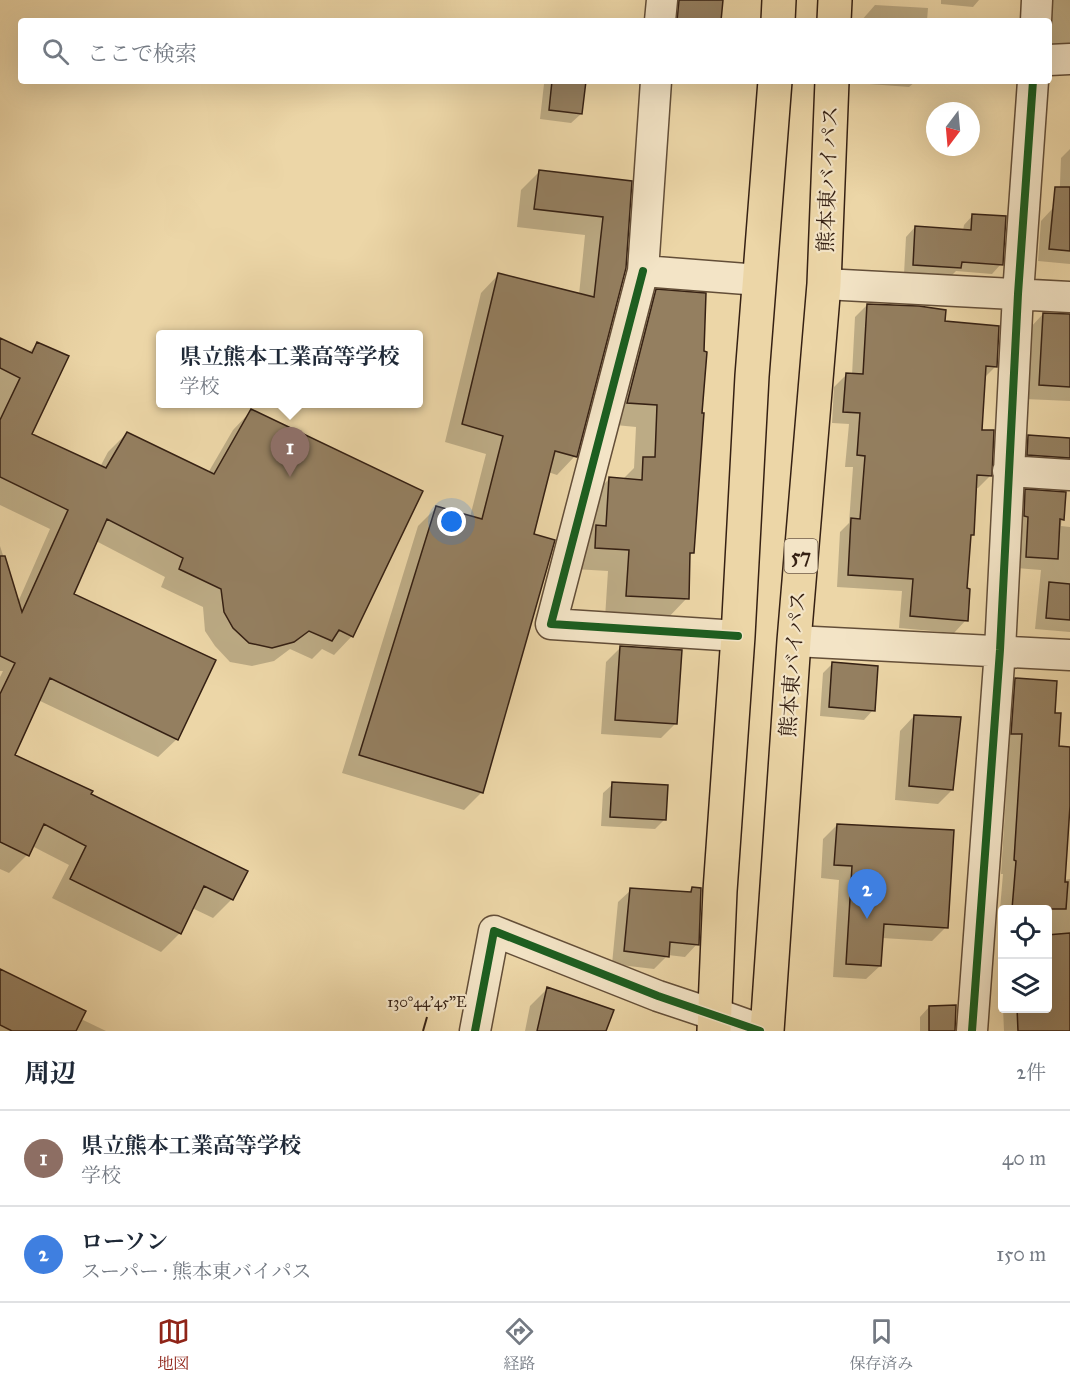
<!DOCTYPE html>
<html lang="ja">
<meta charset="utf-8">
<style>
:root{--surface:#fff;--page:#f6f6f7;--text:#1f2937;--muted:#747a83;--line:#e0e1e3;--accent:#8f2418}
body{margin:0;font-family:"IM FELL Great Primer","Noto Serif JP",serif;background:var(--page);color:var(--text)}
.controls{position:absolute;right:18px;bottom:18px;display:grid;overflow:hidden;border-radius:6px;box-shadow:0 6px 24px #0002}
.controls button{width:54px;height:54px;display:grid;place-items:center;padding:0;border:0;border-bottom:2px solid var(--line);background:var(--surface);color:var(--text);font:30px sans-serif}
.compass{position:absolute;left:926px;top:102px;width:54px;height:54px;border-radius:50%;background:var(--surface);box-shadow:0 6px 24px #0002;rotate:196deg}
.you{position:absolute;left:452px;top:522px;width:21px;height:21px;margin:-15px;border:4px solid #fff;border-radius:50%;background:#1a73e8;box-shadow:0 0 0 9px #1a73e833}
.badge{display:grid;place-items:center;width:39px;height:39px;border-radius:50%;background:var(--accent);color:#fff;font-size:20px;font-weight:700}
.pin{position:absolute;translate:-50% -50px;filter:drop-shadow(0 2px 3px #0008)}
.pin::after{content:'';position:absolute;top:32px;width:21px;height:18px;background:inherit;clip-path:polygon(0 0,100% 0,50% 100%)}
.popup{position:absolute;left:156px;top:330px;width:267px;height:78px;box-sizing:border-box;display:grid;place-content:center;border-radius:6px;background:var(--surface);filter:drop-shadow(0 2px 4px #0005);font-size:20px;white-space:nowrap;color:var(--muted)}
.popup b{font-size:22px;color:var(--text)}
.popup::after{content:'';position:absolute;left:50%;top:100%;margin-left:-12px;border:12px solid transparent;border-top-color:var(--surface)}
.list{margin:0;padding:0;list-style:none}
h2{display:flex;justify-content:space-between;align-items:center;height:78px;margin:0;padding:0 24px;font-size:26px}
h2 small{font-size:20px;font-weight:400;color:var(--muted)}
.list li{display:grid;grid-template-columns:39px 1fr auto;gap:18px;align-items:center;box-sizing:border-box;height:96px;padding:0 24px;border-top:2px solid var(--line)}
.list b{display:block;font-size:22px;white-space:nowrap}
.list p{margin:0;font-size:20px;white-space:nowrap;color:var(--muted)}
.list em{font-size:20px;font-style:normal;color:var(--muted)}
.icon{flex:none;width:33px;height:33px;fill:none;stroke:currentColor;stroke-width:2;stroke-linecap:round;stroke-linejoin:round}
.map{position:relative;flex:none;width:1070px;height:1031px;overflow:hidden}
.search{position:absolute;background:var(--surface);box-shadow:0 6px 24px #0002;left:18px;right:18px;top:18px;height:66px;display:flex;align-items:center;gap:15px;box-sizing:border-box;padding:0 21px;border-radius:6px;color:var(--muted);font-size:22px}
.sheet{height:270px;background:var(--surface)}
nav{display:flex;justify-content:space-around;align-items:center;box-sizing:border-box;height:84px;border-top:2px solid var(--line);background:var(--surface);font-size:16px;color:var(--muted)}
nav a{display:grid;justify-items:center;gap:3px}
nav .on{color:var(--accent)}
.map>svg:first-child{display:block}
.shadow{fill:#0003}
.building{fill:#947f60;stroke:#352013;stroke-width:1.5}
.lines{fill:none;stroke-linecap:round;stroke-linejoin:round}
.minor-casing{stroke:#634e38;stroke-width:33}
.tertiary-casing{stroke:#634e38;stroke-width:36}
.trunk-casing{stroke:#352013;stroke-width:36}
.minor{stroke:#f3e4c6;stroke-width:30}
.tertiary{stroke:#f3e4c6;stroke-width:33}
.trunk{stroke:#ecd6a7;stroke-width:33}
.cycleway-casing{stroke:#f3e4c6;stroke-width:11}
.cycleway{stroke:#1b5e20;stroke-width:8}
.ticks{fill:none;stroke:#352013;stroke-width:2}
.labels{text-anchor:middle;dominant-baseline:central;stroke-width:4.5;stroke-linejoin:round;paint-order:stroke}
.shield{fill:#f3e4c6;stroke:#6e5b49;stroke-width:1.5}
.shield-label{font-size:20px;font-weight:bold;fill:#352013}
.street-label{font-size:21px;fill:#352013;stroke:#f3e4c6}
.ticks-label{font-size:15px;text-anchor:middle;fill:#352013;stroke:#f3e4c6;stroke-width:4.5;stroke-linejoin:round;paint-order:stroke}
</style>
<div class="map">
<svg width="1070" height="1031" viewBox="0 0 1070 1031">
<rect width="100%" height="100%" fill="#ecd6a7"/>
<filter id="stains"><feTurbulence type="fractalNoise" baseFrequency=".00333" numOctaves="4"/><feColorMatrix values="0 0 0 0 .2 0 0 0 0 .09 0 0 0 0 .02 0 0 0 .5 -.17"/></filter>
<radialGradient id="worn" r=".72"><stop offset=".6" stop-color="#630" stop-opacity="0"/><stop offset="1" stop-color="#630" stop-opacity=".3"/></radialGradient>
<path class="shadow" d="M 653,0 L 721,0 L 720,21 L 658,21 Z
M 941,0 L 979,0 L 973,7 L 941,4 Z
M 1042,0 L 1070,0 L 1070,70 L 1049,69 L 1049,21 Z
M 875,5 L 928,8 L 927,21 L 861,21 Z
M 547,81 L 585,81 L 581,114 L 571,123 L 540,119 L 544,84 Z
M 668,81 L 698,81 L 696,83 Z
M 856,81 L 916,81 L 909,87 L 856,83 Z
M 1070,149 L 1070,264 L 1038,261 L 1041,221 L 1053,208 L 1059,209 L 1061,158 Z
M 539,172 L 630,182 L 575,456 L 557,475 L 548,472 L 532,535 L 482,792 L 464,810 L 342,773 L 418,526 L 436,508 L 470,517 L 486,454 L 445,442 L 481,293 L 499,274 L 579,295 L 585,235 L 517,227 L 521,190 Z
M 973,215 L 1001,264 L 992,274 L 956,271 L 950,277 L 904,274 L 906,237 L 915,227 L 963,231 L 964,225 Z
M 657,291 L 693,552 L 688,557 L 687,598 L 665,621 L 605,618 L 608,571 L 574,569 L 587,501 L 609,479 L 622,480 L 634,468 L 636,427 L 605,424 L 634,313 Z
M 867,305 L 943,323 L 996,366 L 984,378 L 980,431 L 990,476 L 978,488 L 975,488 L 965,590 L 966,620 L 954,633 L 899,628 L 902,591 L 837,587 L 840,532 L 849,523 L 853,467 L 845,467 L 849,424 L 832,423 L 834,387 L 846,375 L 852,375 L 855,317 Z
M 1043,314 L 1070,316 L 1070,401 L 1025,399 L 1029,329 Z
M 0,340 L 28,353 L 38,343 L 29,435 L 100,467 L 108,452 L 127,433 L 208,473 L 233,430 L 251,411 L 352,636 L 334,655 L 322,649 L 312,659 L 290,649 L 274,661 L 252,666 L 230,662 L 215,646 L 205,631 L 203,607 L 161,587 L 165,577 L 96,541 L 72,595 L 177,739 L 158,757 L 38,700 L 13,756 L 89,795 L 232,899 L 213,918 L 192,908 L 180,933 L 161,952 L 52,898 L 69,865 L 32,846 L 27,855 L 9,873 L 0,869 L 0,677 L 3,671 L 0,671 L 0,546 L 18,602 L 50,529 L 0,505 Z
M 1029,437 L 1070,439 L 1070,464 L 1018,464 L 1019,446 Z
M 1026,491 L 1064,493 L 1061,526 L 1070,527 L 1070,632 L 1035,629 L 1041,570 L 1015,568 L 1014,503 Z
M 621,647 L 675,724 L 661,738 L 601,734 L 606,662 Z
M 833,663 L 873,710 L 864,720 L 820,716 L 823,673 Z
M 1016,680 L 1053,714 L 1058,748 L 1070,748 L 1070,810 L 1067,813 L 1063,880 L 1070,879 L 1070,1031 L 1004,1031 L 1003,1008 L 1048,1008 L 1048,910 L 1002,910 L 1002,1006 L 998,932 L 1003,874 L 1001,874 L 1009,747 L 998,747 L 1002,693 Z
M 914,716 L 952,790 L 938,804 L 895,800 L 900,731 Z
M 613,784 L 664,820 L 655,829 L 601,826 L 603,793 Z
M 837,825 L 946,927 L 932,941 L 882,938 L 880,966 L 866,979 L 833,977 L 839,880 L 821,878 L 823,839 Z
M 692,889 L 697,944 L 685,957 L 668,955 L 654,969 L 612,964 L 618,902 L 631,890 L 688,893 Z
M 0,971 L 81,1019 L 106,1031 L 0,1031 Z
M 547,989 L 605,1031 L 525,1031 L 530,1006 Z
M 929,1007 L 953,1031 L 920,1031 L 920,1017 Z"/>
<path class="building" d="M 679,0 L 723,0 L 721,21 L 677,21 Z
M 552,81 L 586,81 L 582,114 L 549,110 Z
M 539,170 L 632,181 L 626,268 L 577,457 L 555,451 L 534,534 L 555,540 L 483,793 L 359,755 L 436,506 L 482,519 L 503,436 L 462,424 L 498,273 L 594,297 L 603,217 L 534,209 Z
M 1055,187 L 1070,187 L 1070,251 L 1049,249 Z
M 972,214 L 1006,216 L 1003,265 L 962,262 L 961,268 L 913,265 L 915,226 L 971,230 Z
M 656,289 L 706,293 L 704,351 L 707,352 L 702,413 L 704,413 L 694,553 L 690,553 L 689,599 L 626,596 L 629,550 L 595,548 L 596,525 L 606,526 L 609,477 L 642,480 L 643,457 L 655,457 L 657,405 L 627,403 Z
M 867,304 L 919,306 L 946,310 L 945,321 L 999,326 L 997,367 L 986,366 L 982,430 L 994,430 L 992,476 L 977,475 L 974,535 L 971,535 L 967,588 L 970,589 L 968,621 L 910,616 L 913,579 L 848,575 L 851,518 L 860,519 L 865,456 L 857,455 L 860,413 L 843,412 L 846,373 L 863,374 Z
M 1043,313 L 1070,314 L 1070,387 L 1039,385 Z
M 0,338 L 32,353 L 37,342 L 69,356 L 32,434 L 106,468 L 127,432 L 214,474 L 251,409 L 423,491 L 353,637 L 339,630 L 332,641 L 309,631 L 294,642 L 272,648 L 249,643 L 233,628 L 224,612 L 221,589 L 179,569 L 183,558 L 107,519 L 74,594 L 216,660 L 178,740 L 50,678 L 15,755 L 93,791 L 91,794 L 248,871 L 233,900 L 204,886 L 181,934 L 70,879 L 86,846 L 44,824 L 29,856 L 0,842 L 0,694 L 15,663 L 0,656 L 0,556 L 5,556 L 22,612 L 68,510 L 0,477 L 0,420 L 20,378 L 0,368 Z
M 1028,435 L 1070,438 L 1070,458 L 1027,455 Z
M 1025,489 L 1066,492 L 1064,520 L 1060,519 L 1058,559 L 1026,557 L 1028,517 L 1024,516 Z
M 1049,582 L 1070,584 L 1070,620 L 1046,618 Z
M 620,646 L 682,650 L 677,724 L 615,720 Z
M 832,662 L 878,666 L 875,711 L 829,707 Z
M 1015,678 L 1057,681 L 1055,713 L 1061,713 L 1059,746 L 1070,747 L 1070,806 L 1065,882 L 1068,882 L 1066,909 L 1012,909 L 1016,861 L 1014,860 L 1022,734 L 1011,734 Z
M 914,715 L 961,717 L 953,790 L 909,786 Z
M 612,782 L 668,785 L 666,820 L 610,817 Z
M 837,824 L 954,830 L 948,928 L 884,924 L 881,966 L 846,964 L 852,866 L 834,865 Z
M 692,887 L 701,888 L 699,945 L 670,942 L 669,957 L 624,951 L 630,888 L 691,892 Z
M 1070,933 L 1070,1031 L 1018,1031 L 1017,1008 L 1047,1008 L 1047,935 Z
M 0,969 L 86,1011 L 76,1031 L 12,1031 L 0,1025 Z
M 547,987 L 614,1010 L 606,1031 L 537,1031 Z
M 956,1005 L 955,1031 L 929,1031 L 929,1006 Z"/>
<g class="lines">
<g class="minor-casing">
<path id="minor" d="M 660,21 L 662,0
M 1036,21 L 1037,0
M 1049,60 L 1070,59
M 656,81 L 643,271 L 759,280
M 643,271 L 551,624 L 738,636
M 824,284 L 1070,297
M 1008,471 L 1070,475
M 794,641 L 1070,655
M 475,1031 L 494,931 L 658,996 L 715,1015
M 972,1031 L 1000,650 L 1018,294 L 1033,81"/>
</g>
<g class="tertiary-casing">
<path id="tertiary" d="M 715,1015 L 760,1031"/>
</g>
<g class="trunk-casing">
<path id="trunk" d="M 778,21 L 779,0
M 834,21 L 835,0
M 714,1031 L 720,891 L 738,636 L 752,376 L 775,81
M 767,1031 L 794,641 L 824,284 L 832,81"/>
</g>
<use href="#minor" class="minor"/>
<use href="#tertiary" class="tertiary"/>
<use href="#trunk" class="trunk"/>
<g class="cycleway-casing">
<path id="cycleway" d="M 643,271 L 551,624 L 738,636
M 475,1031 L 494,931 L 658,996 L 760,1031
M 972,1031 L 1000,650 L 1018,294 L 1033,81"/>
</g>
<use href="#cycleway" class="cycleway"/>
</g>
<path class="ticks" d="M 423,1031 L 427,1017"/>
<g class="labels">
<rect class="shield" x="784.5" y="539" width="33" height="34" rx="4.5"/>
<g class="shield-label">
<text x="801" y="556">57</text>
</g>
<g class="street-label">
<text transform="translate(828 179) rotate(-88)">熊本東バイパス</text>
<text transform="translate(793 664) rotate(-86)">熊本東バイパス</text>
</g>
</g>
<g class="ticks-label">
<text x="427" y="1007">130°44'45"E</text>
</g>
<rect width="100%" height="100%" filter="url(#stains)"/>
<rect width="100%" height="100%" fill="url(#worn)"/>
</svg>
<div class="controls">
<button><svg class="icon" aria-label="locate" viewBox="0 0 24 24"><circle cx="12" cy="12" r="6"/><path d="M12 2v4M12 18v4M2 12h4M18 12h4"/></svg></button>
<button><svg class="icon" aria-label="layers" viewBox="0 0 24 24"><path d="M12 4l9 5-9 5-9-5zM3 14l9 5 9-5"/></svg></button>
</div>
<svg class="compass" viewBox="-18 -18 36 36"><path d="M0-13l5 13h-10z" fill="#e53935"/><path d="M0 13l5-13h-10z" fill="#747a83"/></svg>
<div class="you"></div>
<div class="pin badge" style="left:290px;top:477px;background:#8d6e63">1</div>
<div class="popup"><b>県立熊本工業高等学校</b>学校</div>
<div class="pin badge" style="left:867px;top:919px;background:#3f7fe0">2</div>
<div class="search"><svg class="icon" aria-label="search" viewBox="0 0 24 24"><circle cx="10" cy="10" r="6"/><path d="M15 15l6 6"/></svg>ここで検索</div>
</div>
<section class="sheet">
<h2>周辺<small>2件</small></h2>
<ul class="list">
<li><span class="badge" style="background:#8d6e63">1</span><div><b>県立熊本工業高等学校</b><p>学校</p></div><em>40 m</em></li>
<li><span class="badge" style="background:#3f7fe0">2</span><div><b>ローソン</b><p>スーパー · 熊本東バイパス</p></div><em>150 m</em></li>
</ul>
</section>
<nav>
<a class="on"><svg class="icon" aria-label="map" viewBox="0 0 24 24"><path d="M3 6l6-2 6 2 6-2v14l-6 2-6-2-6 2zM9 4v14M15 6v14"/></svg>地図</a>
<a><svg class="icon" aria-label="directions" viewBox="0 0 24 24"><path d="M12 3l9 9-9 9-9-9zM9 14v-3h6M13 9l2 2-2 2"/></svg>経路</a>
<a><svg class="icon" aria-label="saved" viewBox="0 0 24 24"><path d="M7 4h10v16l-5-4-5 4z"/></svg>保存済み</a>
</nav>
